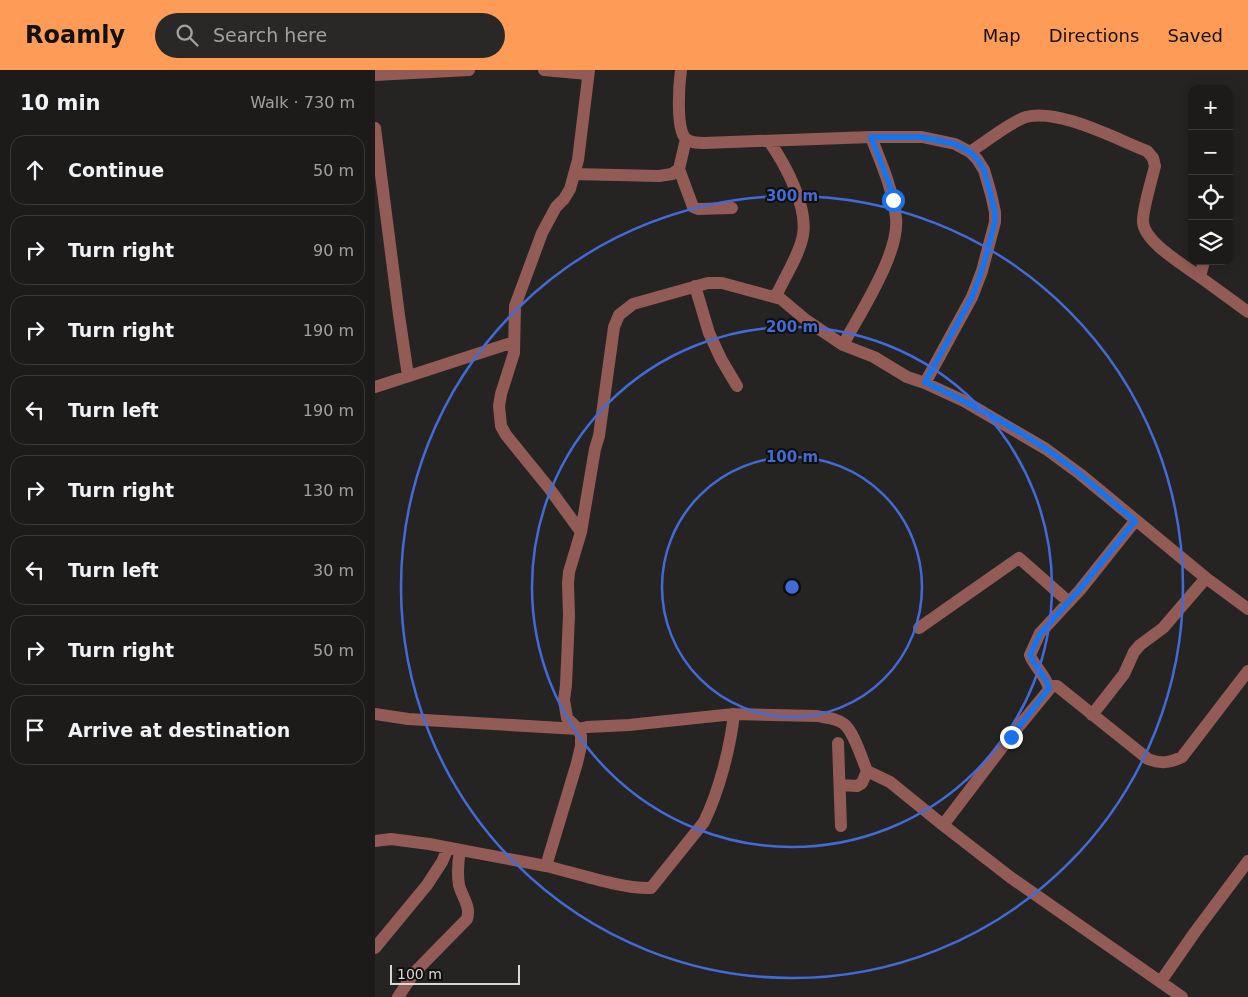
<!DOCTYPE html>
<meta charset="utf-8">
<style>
:root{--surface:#1c1b1a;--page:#292827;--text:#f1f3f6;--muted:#a0a1a2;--line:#3a3939;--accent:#fe9c57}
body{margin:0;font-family:"DejaVu Sans",sans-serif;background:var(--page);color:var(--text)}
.controls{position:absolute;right:15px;top:15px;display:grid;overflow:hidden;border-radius:10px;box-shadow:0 2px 12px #0003}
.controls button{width:45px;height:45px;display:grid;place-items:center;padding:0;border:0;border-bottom:1px solid var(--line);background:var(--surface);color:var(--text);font:25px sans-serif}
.scale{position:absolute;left:15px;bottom:12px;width:130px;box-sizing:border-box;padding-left:5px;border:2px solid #d8d8d6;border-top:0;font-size:14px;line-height:18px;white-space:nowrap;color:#d8d8d6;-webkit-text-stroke:4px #0e0e0c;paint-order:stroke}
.stop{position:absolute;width:15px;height:15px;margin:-11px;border:4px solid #1a73e8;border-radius:50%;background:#fff}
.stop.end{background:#1a73e8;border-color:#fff;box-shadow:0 1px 5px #0008}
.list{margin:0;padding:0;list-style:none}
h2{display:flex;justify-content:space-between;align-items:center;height:65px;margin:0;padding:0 20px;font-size:21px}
h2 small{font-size:16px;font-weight:400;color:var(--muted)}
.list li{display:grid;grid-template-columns:32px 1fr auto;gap:15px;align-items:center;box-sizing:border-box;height:70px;margin:0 10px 10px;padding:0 10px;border:1px solid var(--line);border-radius:15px}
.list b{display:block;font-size:19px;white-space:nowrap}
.list em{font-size:16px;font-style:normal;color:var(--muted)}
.icon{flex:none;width:28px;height:28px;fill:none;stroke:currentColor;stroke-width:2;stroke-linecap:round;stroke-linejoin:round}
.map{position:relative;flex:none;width:873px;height:927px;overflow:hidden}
header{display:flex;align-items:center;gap:30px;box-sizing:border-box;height:70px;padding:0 25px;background:var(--accent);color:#111}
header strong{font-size:24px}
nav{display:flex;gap:28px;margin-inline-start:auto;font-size:18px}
.search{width:350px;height:45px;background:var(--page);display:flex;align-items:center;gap:12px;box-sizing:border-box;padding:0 18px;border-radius:28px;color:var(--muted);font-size:19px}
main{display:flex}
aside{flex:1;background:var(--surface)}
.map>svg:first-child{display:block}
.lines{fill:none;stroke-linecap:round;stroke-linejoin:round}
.minor{stroke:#935b56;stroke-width:12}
.route{stroke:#1a73e8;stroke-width:6}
.ring{fill:none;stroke:#426ad8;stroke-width:2.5}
.centre{fill:#426ad8;stroke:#0e0e0c;stroke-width:2.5}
.ring-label{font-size:15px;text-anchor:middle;font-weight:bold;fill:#426ad8;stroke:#0e0e0c;stroke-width:4;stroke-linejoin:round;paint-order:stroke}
</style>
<header>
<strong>Roamly</strong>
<div class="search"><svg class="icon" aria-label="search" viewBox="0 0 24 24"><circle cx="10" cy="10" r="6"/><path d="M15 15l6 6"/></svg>Search here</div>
<nav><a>Map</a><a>Directions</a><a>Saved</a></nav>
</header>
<main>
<aside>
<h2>10 min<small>Walk · 730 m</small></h2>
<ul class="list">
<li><svg class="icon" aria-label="ahead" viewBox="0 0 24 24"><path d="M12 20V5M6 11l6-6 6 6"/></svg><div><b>Continue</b></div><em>50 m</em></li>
<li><svg class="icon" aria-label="right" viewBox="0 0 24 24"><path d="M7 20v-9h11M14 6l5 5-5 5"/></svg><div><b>Turn right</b></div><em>90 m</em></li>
<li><svg class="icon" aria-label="right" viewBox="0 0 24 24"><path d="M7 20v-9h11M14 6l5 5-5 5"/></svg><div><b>Turn right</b></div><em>190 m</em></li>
<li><svg class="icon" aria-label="left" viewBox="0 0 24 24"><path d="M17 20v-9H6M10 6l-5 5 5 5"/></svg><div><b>Turn left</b></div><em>190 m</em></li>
<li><svg class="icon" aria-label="right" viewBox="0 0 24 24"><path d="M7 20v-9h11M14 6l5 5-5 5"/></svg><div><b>Turn right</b></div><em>130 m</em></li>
<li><svg class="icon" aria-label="left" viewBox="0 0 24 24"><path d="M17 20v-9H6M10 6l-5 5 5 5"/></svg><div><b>Turn left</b></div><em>30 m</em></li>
<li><svg class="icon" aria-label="right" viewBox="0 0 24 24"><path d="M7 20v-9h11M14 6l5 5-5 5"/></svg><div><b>Turn right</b></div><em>50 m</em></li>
<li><svg class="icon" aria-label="arrive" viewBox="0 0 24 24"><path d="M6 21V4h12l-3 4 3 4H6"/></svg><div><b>Arrive at destination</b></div></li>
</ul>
</aside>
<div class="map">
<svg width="873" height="927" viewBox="0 0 873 927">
<rect width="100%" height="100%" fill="#252422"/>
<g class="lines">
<path class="minor" d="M 169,0 L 213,4
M 306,0 C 304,14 301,57 310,68 C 315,73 323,73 329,73 L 496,67 L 547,67 L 580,74 L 595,82 L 602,89 L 609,100 L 616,124 L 620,142 L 620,152 L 607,201 L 597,227 L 550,313
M 0,5 L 94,0
M 0,58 L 24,245 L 33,306
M 394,71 C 410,94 433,136 428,165 C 425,183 411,205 403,222 L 398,227
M 595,82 C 609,73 637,51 651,47 C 683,38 741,69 772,81 L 778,88 L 780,96 C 777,109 767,141 768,152 C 769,172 809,195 825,207
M 304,99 L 318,137 L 323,139 L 357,138
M 199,104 L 284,106 L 297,104 L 304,99 L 311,69
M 829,191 L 825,207 L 873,242
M 320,216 L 334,263 L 346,289 L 362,316
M 468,275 C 485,243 525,183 521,148 C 518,119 506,93 496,67
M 0,317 L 139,272
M 206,462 L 220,379 L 224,366 L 239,257 L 244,245 L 258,234 L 333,213 L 347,213 L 406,229 L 431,250 L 468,275 L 499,287 L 532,307 L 550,313 L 589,331 L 671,379 L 705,404 L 831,508 L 873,539
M 544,558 L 644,488 L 694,532
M 674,618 C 670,604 658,595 655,585 L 665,563 L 705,520 L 760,451
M 0,644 L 33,649 L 203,659 L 212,657 L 254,655 L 359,644 L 442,646 C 451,648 462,648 469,654 C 479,662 487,689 492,701 L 515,712 L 568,755
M 717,645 L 749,604 L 759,582 L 765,575 L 788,558 L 831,508
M 463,673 L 466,756
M 465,715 L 482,716 L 487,713 L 492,701
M 0,771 L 16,769 L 54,774 L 171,796 L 202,693 L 206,676 L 206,666 L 203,659 L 192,648 L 189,630 L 191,615 L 194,545 L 193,513 L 194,502 L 206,462 L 174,418 L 131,365 L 126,356 L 124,336 L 126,324 L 139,283 L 140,236 L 167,163 L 181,137 L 189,129 L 195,119 L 203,90 L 214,0
M 171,796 C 200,803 247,819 276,818 L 329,752 C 344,721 355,679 359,644
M 0,878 L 52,815 L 67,792 L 73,778
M 786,911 L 820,862 L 873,791
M 23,927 L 39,903 L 92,849 C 96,836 87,827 84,815 C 82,803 83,792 85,780
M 807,927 L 635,807 L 568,755 L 635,667 L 677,616 L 682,616 L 773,689 C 786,694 794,693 807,687 L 873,601"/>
</g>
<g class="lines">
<path class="route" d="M 518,130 L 515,116 L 496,67 L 547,67 L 580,74 L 595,82 L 602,89 L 609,100 L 620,142 L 620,152 L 607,200 L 597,227 L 550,312 C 592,332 633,353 671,379 C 703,400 731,427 760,451 L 704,520 L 665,564 L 655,585 C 658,595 670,604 674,618 L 636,667"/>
</g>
<g class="ring">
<circle cx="417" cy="517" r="130"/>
<circle cx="417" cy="517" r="260"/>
<circle cx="417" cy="517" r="391"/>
</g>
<circle cx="417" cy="517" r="8" class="centre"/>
<g class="ring-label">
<text x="417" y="131">300 m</text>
<text x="417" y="262">200 m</text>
<text x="417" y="392">100 m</text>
</g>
</svg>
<div class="controls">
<button>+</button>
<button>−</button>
<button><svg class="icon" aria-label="locate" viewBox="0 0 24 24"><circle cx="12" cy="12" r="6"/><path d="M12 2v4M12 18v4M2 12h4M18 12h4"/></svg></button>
<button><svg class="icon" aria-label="layers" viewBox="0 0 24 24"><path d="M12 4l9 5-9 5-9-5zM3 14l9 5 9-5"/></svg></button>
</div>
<div class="scale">100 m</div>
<div class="stop" style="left:518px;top:130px"></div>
<div class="stop end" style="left:636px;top:667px"></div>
</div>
</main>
